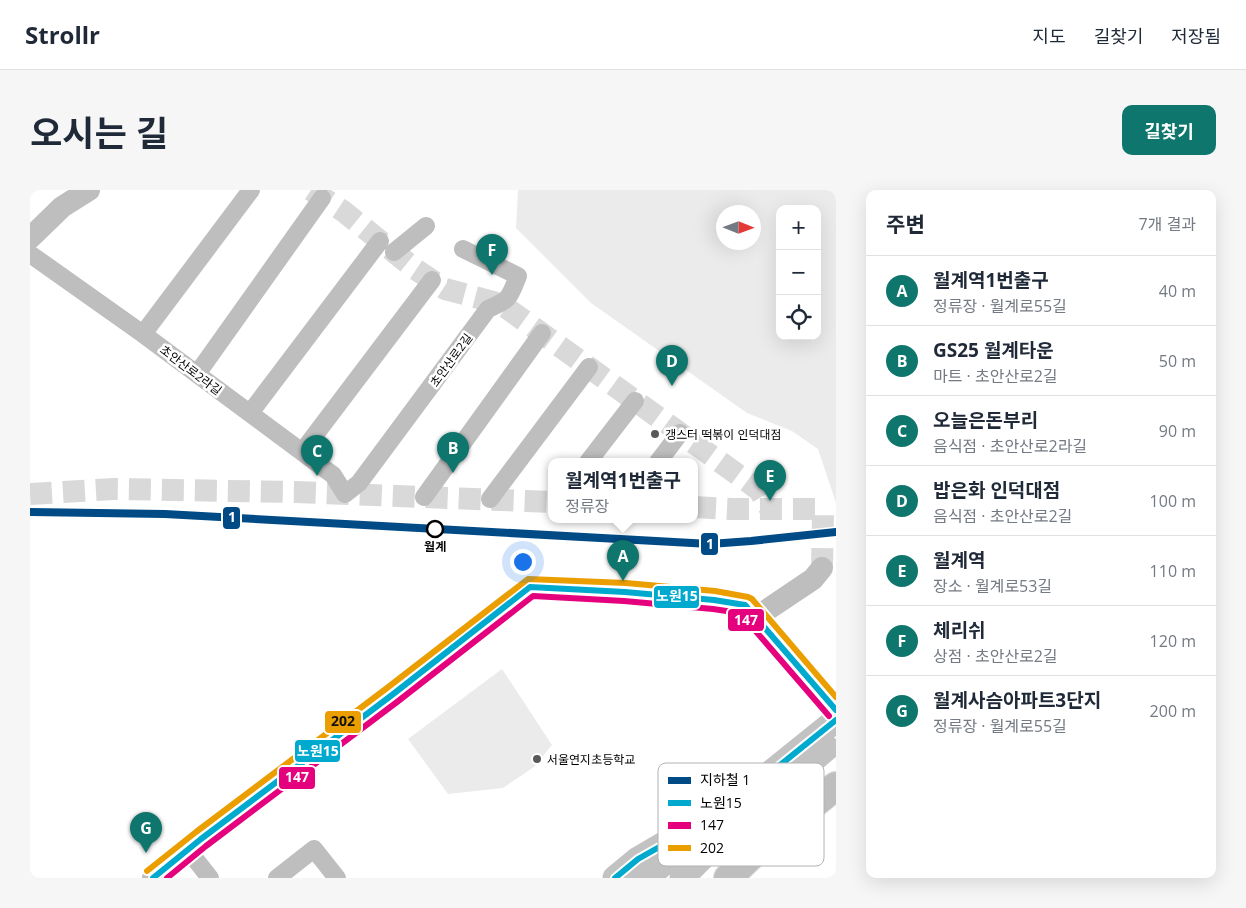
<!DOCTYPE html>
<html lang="ko">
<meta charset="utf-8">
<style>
:root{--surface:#fff;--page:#f6f6f7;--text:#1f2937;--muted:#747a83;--line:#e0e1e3;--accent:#0f766e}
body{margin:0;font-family:"Open Sans","Noto Sans KR",sans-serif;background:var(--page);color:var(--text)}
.controls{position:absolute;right:15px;top:15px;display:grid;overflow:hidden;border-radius:10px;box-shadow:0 5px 20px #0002}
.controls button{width:45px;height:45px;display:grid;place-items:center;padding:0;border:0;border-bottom:1px solid var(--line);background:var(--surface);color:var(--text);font:25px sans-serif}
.compass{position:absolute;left:686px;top:15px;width:45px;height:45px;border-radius:50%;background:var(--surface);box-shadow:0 5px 20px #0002;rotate:91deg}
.you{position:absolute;left:492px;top:371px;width:18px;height:18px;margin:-12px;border:4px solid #fff;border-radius:50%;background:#1a73e8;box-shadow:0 0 0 8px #1a73e833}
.badge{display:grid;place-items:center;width:32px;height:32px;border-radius:50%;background:var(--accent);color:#fff;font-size:16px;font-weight:700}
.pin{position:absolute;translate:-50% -41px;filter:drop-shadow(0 1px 2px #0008)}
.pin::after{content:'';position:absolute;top:26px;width:18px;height:15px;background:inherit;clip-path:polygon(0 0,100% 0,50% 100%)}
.popup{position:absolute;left:518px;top:268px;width:150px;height:65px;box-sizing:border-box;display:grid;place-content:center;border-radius:10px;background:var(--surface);filter:drop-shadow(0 1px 4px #0005);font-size:16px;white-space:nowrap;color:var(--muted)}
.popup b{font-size:19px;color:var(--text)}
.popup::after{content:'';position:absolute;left:50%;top:100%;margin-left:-10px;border:10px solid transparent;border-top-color:var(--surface)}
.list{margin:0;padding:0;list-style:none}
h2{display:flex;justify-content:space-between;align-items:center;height:65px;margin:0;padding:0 20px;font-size:21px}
h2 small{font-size:16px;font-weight:400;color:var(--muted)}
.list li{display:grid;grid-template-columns:32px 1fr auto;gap:15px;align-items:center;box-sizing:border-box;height:70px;padding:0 20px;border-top:1px solid var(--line)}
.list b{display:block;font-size:19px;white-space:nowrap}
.list p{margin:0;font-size:16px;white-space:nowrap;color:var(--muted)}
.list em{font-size:16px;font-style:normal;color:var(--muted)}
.icon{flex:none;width:28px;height:28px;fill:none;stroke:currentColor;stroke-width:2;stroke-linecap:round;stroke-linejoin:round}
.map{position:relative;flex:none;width:806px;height:688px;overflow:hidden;border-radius:10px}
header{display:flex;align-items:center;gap:30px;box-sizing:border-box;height:70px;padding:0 25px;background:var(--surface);border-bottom:1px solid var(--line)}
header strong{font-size:24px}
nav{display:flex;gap:28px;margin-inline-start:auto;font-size:18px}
.intro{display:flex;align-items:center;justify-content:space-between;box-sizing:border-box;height:120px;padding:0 30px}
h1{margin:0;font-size:35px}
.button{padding:12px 22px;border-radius:10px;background:var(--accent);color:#fff;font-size:18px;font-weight:700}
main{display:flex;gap:30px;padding:0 30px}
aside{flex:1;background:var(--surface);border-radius:10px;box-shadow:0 5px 20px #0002}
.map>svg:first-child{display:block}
.green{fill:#ebebeb;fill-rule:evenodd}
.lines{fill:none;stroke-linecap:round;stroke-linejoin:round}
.tertiary-tunnel{stroke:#d9d9d9;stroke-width:22;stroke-dasharray:22 11;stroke-linecap:butt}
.trunk-casing{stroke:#dbdbdb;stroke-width:30}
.minor{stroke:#bebebe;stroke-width:18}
.tertiary{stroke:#bebebe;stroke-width:22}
.secondary{stroke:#c2c2c2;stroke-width:25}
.trunk{stroke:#bebebe;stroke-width:28}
.bus-1-casing{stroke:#fff;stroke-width:10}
.bus-2-casing{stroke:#fff;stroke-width:10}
.bus-3-casing{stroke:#fff;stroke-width:10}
.bus-1{stroke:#00a9ce;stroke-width:6}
.bus-2{stroke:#e5007d;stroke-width:6}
.bus-3{stroke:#eb9e00;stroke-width:6}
.metro-1-casing{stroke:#fff;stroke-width:11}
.metro-1{stroke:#004a85;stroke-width:8}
.poi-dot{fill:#595959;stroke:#fff;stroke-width:2}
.stop-dot{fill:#fff;stroke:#000;stroke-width:2.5}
.labels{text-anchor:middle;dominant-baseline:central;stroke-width:5;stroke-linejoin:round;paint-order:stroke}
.street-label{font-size:12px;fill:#000;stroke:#fff}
.poi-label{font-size:12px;fill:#000;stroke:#fff;text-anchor:start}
.stop-label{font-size:12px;font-weight:bold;fill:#000;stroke:#fff}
.key{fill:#fff;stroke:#b2b2b2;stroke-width:1}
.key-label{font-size:14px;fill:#000}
.line-badge{stroke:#fff;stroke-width:2}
.badge-label{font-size:14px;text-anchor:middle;font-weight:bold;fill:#fff}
.pale-badge-label{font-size:14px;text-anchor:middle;font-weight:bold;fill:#111}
</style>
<header>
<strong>Strollr</strong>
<nav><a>지도</a><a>길찾기</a><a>저장됨</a></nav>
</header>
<div class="intro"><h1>오시는 길</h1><a class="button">길찾기</a></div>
<main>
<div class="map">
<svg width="806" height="688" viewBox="0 0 806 688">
<rect width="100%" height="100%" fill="#fff"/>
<path class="green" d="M 488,0 L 806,0 L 806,313 L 788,259 L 762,241 L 717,223 L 561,113 L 486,38 ZM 750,19 L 787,19 L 787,146 L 750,146 ZM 694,22 L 724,22 L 724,52 L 694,52 Z
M 472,479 L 522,555 L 504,577 L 473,598 L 418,604 L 378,549 Z"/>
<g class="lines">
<path class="tertiary-tunnel" d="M 281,0 L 313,21 L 385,79 L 415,99 L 471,114 L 729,300 L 740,319
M 0,304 L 84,299 L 265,302 L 522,312
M 664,317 L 702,319 L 788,319 L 793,325 L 792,378"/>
<g class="trunk-casing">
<path id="trunk" d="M 698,688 L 727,660 L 806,596"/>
</g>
<path class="minor" d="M 364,62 L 396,36
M 0,64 L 113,144 L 303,285 L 315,304 L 329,293 L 458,119 C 481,109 479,108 488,86 L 433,59
M 113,144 L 221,0
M 167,184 L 292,8
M 220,223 L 350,51
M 272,262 L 402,90
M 558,272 L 605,211
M 628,272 L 650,243
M 394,307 L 512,143
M 460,309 L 559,177
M 158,660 L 180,688
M 247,688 L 284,659 L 307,688"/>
<path class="tertiary" d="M 0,48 L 32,17 L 59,0
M 725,428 L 783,389 L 792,378
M 123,688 L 171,649 L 362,505 L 500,397 L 595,402 L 684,410 L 715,415 L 806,520"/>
<path class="secondary" d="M 585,688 L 608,669 L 649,645
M 617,688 L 693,621 L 806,530
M 652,688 L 682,658 L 797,558"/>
<use href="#trunk" class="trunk"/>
<g class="bus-1-casing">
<path id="bus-1" d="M 123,688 L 171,649 L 362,505 L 500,397 L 595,402 L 684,410 L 715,415 L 806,520
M 585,688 L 608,669 L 693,621 L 806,530"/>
</g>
<g class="bus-2-casing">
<path id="bus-2" d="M 137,688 L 176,656 L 367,512 L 503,406 L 594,411 L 683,419 L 710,423 L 799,526"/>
</g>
<g class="bus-3-casing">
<path id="bus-3" d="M 117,681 L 166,642 L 357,498 L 498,389 L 596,393 L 685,401 L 718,407 L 722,409 L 806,507"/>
</g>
<use href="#bus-1" class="bus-1"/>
<use href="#bus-2" class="bus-2"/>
<use href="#bus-3" class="bus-3"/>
<g class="metro-1-casing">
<path id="metro-1" d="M 0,322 L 135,324 L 680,354 L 721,351 L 806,342"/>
</g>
<use href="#metro-1" class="metro-1"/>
</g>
<g class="poi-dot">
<circle cx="625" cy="244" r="5"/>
<circle cx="507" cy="569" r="5"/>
</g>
<circle class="stop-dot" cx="405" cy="339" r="8"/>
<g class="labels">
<g class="street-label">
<text transform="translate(421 170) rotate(-54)">초안산로2길</text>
<text transform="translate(161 180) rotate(37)">초안산로2라길</text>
</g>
<g class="poi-label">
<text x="635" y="244">갱스터 떡볶이 인덕대점</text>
<text x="517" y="569">서울연지초등학교</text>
</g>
<g class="stop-label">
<text x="405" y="356">월계</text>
</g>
</g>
<rect x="628" y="573" width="166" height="103" rx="8" class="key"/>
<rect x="638" y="587" width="23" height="7" fill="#004a85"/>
<rect x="638" y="610" width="23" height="6" fill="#00a9ce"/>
<rect x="638" y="632" width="23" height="7" fill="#e5007d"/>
<rect x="638" y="655" width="23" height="6" fill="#eb9e00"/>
<g class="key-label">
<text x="670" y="595">지하철 1</text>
<text x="670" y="618">노원15</text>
<text x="670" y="640">147</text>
<text x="670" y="663">202</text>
</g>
<g class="line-badge">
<rect x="192" y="316" width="19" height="24" rx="5" fill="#004a85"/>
<rect x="670" y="342" width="19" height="24" rx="5" fill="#004a85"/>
<rect x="623" y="395" width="47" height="24" rx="5" fill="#00a9ce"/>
<rect x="697" y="418" width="38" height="24" rx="5" fill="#e5007d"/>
<rect x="294" y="520" width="38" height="24" rx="5" fill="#eb9e00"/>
<rect x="264" y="549" width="47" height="24" rx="5" fill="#00a9ce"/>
<rect x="248" y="576" width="38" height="24" rx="5" fill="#e5007d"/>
</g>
<g class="badge-label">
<text x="202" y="332">1</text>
<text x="680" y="359">1</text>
<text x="647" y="411">노원15</text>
<text x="716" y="435">147</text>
<text x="288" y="566">노원15</text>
<text x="267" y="592">147</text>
</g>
<g class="pale-badge-label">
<text x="313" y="536">202</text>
</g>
</svg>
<div class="controls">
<button>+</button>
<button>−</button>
<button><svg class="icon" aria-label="locate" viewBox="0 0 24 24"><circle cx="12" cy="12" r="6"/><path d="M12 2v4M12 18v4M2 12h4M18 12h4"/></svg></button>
</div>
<svg class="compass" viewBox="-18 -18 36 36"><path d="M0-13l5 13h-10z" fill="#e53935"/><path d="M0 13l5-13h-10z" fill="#747a83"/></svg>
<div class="you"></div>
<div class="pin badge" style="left:593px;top:391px">A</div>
<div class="popup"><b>월계역1번출구</b>정류장</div>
<div class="pin badge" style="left:423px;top:283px">B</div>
<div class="pin badge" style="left:287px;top:286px">C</div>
<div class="pin badge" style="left:642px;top:196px">D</div>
<div class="pin badge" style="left:740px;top:311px">E</div>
<div class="pin badge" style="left:462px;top:85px">F</div>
<div class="pin badge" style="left:116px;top:663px">G</div>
</div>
<aside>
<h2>주변<small>7개 결과</small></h2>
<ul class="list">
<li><span class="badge">A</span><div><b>월계역1번출구</b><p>정류장 · 월계로55길</p></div><em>40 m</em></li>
<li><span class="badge">B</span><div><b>GS25 월계타운</b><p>마트 · 초안산로2길</p></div><em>50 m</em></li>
<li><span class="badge">C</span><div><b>오늘은돈부리</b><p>음식점 · 초안산로2라길</p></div><em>90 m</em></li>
<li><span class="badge">D</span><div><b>밥은화 인덕대점</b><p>음식점 · 초안산로2길</p></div><em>100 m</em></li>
<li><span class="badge">E</span><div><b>월계역</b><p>장소 · 월계로53길</p></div><em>110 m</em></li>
<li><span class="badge">F</span><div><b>체리쉬</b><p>상점 · 초안산로2길</p></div><em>120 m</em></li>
<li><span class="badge">G</span><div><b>월계사슴아파트3단지</b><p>정류장 · 월계로55길</p></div><em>200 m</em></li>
</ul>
</aside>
</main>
